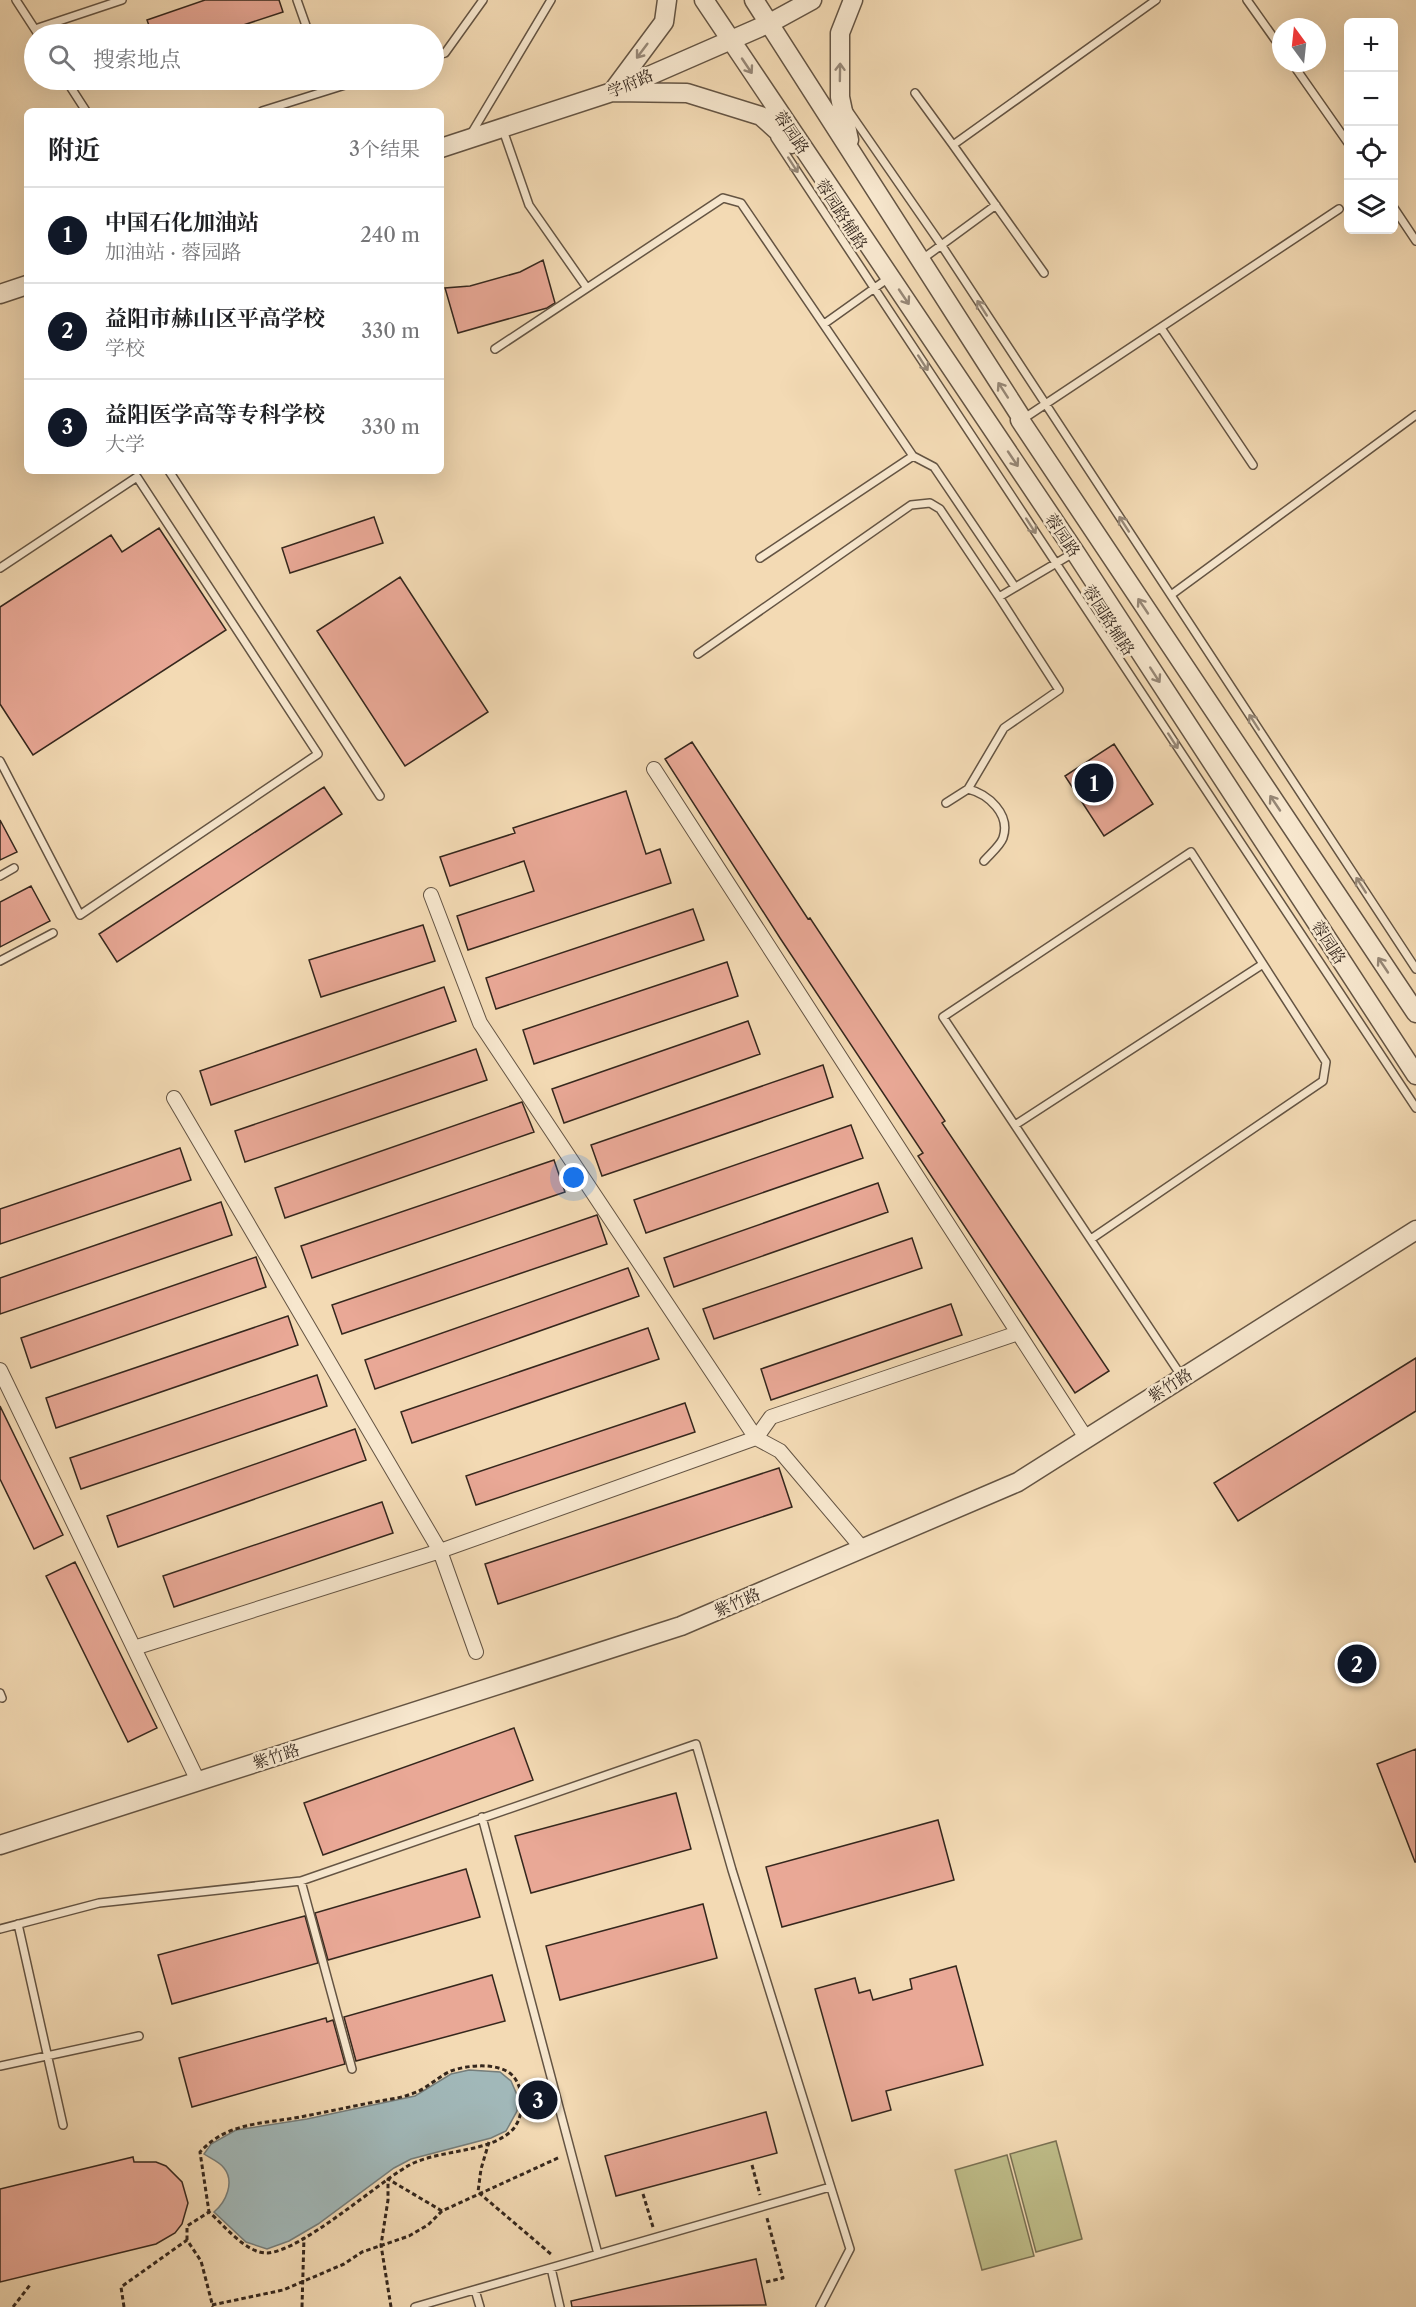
<!DOCTYPE html>
<html lang="zh">
<meta charset="utf-8">
<style>
:root{--surface:#fff;--page:#f6f6f6;--text:#202124;--muted:#757577;--line:#e0e0e0;--accent:#111827}
body{margin:0;font-family:"Libre Caslon Text","Noto Serif SC",serif;background:var(--page);color:var(--text)}
.controls{position:absolute;right:18px;top:18px;display:grid;overflow:hidden;border-radius:9px;box-shadow:0 6px 24px #0002}
.controls button{width:54px;height:54px;display:grid;place-items:center;padding:0;border:0;border-bottom:2px solid var(--line);background:var(--surface);color:var(--text);font:30px sans-serif}
.compass{position:absolute;left:1272px;top:18px;width:54px;height:54px;border-radius:50%;background:var(--surface);box-shadow:0 6px 24px #0002;rotate:345deg}
.you{position:absolute;left:574px;top:1178px;width:21px;height:21px;margin:-15px;border:4px solid #fff;border-radius:50%;background:#1a73e8;box-shadow:0 0 0 9px #1a73e833}
.badge{display:grid;place-items:center;width:39px;height:39px;border-radius:50%;background:var(--accent);color:#fff;font-size:20px;font-weight:700}
.pin{position:absolute;translate:-50% -50%;border:3px solid #fff;box-shadow:0 2px 6px #0006}
.list{margin:0;padding:0;list-style:none}
h2{display:flex;justify-content:space-between;align-items:center;height:78px;margin:0;padding:0 24px;font-size:26px}
h2 small{font-size:20px;font-weight:400;color:var(--muted)}
.list li{display:grid;grid-template-columns:39px 1fr auto;gap:18px;align-items:center;box-sizing:border-box;height:96px;padding:0 24px;border-top:2px solid var(--line)}
.list b{display:block;font-size:22px;white-space:nowrap}
.list p{margin:0;font-size:20px;white-space:nowrap;color:var(--muted)}
.list em{font-size:20px;font-style:normal;color:var(--muted)}
.icon{flex:none;width:33px;height:33px;fill:none;stroke:currentColor;stroke-width:2;stroke-linecap:round;stroke-linejoin:round}
.map{position:relative;flex:none;width:1416px;height:2307px;overflow:hidden}
.search{position:absolute;background:var(--surface);box-shadow:0 6px 24px #0002;left:24px;top:24px;width:420px;height:66px;display:flex;align-items:center;gap:15px;box-sizing:border-box;padding:0 21px;border-radius:33px;color:var(--muted);font-size:22px}
.panel{position:absolute;background:var(--surface);box-shadow:0 6px 24px #0002;left:24px;top:108px;width:420px;height:366px;border-radius:9px}
.map>svg:first-child{display:block}
.green{fill:#bfbe8a;stroke:#7a7254;stroke-width:1.5}
.water{fill:#a1b8b9;stroke:#767e7b;stroke-width:1.5}
.building{fill:#e9a896;stroke:#35271d;stroke-width:1.5}
.lines{fill:none;stroke-linecap:round;stroke-linejoin:round}
.service-casing{stroke:#645443;stroke-width:10}
.minor-casing{stroke:#645443;stroke-width:16}
.tertiary-casing{stroke:#645443;stroke-width:21}
.path{stroke:#35271d;stroke-width:3;stroke-dasharray:4.5 3;stroke-linecap:butt}
.service{stroke:#f7e7ce;stroke-width:7}
.minor{stroke:#f7e7ce;stroke-width:14}
.tertiary{stroke:#f7e7ce;stroke-width:18}
.oneway{stroke:#968776}
.labels{text-anchor:middle;dominant-baseline:central;stroke-width:5;stroke-linejoin:round;paint-order:stroke}
.street-label{font-size:16px;fill:#35271d;stroke:#f7e7ce}
</style>
<div class="map">
<svg width="1416" height="2307" viewBox="0 0 1416 2307">
<rect width="100%" height="100%" fill="#f3dab4"/>
<filter id="stains"><feTurbulence type="fractalNoise" baseFrequency=".00333" numOctaves="4"/><feColorMatrix values="0 0 0 0 .2 0 0 0 0 .09 0 0 0 0 .02 0 0 0 .5 -.17"/></filter>
<radialGradient id="worn" r=".72"><stop offset=".6" stop-color="#630" stop-opacity="0"/><stop offset="1" stop-color="#630" stop-opacity=".3"/></radialGradient>
<path class="green" d="M 1056,2141 L 1082,2239 L 1036,2252 L 1010,2154 Z
M 1007,2155 L 1034,2256 L 982,2270 L 955,2170 Z"/>
<path class="water" d="M 469,2070 L 500,2072 L 511,2081 L 517,2095 L 517,2111 L 506,2131 L 491,2138 L 411,2159 L 394,2168 L 318,2224 L 289,2241 L 267,2249 L 246,2242 L 214,2212 C 226,2202 235,2182 224,2168 C 220,2162 210,2158 204,2154 L 211,2144 L 236,2130 L 307,2119 L 415,2096 L 451,2074 Z"/>
<path class="building" d="M 205,0 L 279,0 L 283,12 L 216,34 L 152,34 L 147,20 Z
M 543,260 L 555,303 L 547,308 L 458,333 L 445,288 L 470,286 L 520,272 Z
M 374,517 L 383,543 L 290,573 L 282,548 Z
M 159,528 L 226,630 L 33,755 L 0,704 L 0,607 L 111,535 L 122,552 Z
M 400,577 L 488,712 L 405,766 L 317,631 Z
M 692,742 L 808,919 L 810,918 L 945,1121 L 942,1123 L 1109,1371 L 1075,1393 L 918,1156 L 923,1153 L 780,938 L 665,759 Z
M 1114,744 L 1153,804 L 1104,836 L 1065,776 Z
M 324,787 L 342,814 L 117,962 L 99,934 Z
M 626,791 L 646,854 L 660,849 L 671,883 L 468,950 L 457,916 L 534,891 L 524,861 L 450,886 L 440,857 L 515,833 L 513,828 Z
M 0,820 L 17,852 L 0,860 Z
M 31,886 L 50,921 L 0,947 L 0,902 Z
M 693,909 L 704,940 L 496,1009 L 486,978 Z
M 423,925 L 435,961 L 321,997 L 309,960 Z
M 727,962 L 738,996 L 534,1064 L 523,1030 Z
M 444,987 L 456,1021 L 211,1105 L 200,1071 Z
M 748,1021 L 760,1054 L 564,1123 L 552,1089 Z
M 476,1049 L 487,1080 L 245,1162 L 235,1131 Z
M 823,1065 L 833,1097 L 602,1176 L 591,1145 Z
M 522,1102 L 534,1132 L 285,1218 L 275,1188 Z
M 851,1125 L 863,1158 L 646,1233 L 634,1200 Z
M 180,1148 L 191,1180 L 0,1244 L 0,1209 Z
M 554,1160 L 565,1192 L 312,1278 L 301,1246 Z
M 878,1183 L 888,1212 L 674,1287 L 664,1258 Z
M 221,1202 L 232,1235 L 0,1314 L 0,1278 Z
M 597,1215 L 607,1244 L 342,1334 L 332,1305 Z
M 912,1238 L 922,1268 L 714,1339 L 703,1309 Z
M 256,1257 L 266,1287 L 31,1368 L 21,1338 Z
M 628,1268 L 639,1296 L 375,1389 L 365,1360 Z
M 951,1304 L 962,1335 L 771,1400 L 761,1369 Z
M 288,1316 L 298,1345 L 56,1428 L 46,1398 Z
M 648,1328 L 659,1359 L 412,1443 L 401,1412 Z
M 1416,1358 L 1416,1411 L 1238,1521 L 1214,1483 Z
M 317,1375 L 327,1406 L 81,1489 L 70,1458 Z
M 685,1403 L 695,1432 L 476,1505 L 466,1476 Z
M 0,1406 L 63,1535 L 34,1549 L 0,1479 Z
M 355,1429 L 366,1460 L 118,1547 L 107,1516 Z
M 779,1468 L 792,1507 L 498,1604 L 485,1564 Z
M 382,1502 L 393,1533 L 174,1607 L 163,1576 Z
M 75,1562 L 157,1728 L 128,1742 L 46,1576 Z
M 514,1728 L 533,1780 L 323,1855 L 304,1803 Z
M 1416,1749 L 1416,1862 L 1415,1862 L 1377,1764 Z
M 676,1793 L 691,1849 L 531,1893 L 515,1836 Z
M 938,1820 L 954,1880 L 782,1927 L 766,1867 Z
M 466,1869 L 480,1917 L 328,1960 L 315,1913 Z
M 703,1904 L 717,1958 L 560,2000 L 546,1946 Z
M 305,1916 L 318,1963 L 172,2004 L 158,1955 Z
M 956,1966 L 983,2065 L 886,2091 L 891,2110 L 852,2121 L 815,1989 L 855,1978 L 859,1993 L 870,1990 L 873,2000 L 912,1989 L 910,1979 Z
M 492,1975 L 505,2021 L 356,2061 L 344,2017 Z
M 326,2018 L 327,2022 L 333,2020 L 345,2064 L 192,2107 L 179,2058 Z
M 766,2112 L 777,2153 L 616,2196 L 605,2156 Z
M 133,2157 L 134,2162 L 156,2162 L 166,2166 L 182,2182 L 188,2203 L 182,2224 L 175,2233 L 156,2244 L 0,2282 L 0,2189 Z
M 756,2259 L 766,2305 L 572,2307 L 571,2301 Z"/>
<g class="lines">
<g class="service-casing">
<path id="service" d="M 16,0 L 38,34
M 297,0 L 309,34
M 1247,0 L 1281,48
M 35,29 L 122,0
M 434,56 L 445,53 L 483,0
M 1292,63 L 1348,143
M 66,80 L 86,111
M 324,80 L 327,90
M 915,93 L 953,145 L 1156,0
M 848,110 L 940,243 L 1416,969
M 262,111 L 361,80
M 503,130 L 529,205 L 587,288
M 471,134 L 551,0
M 775,138 L 1416,1108
M 953,145 L 1044,273
M 1394,208 L 1416,241
M 921,260 L 996,205
M 824,324 L 890,277
M 1161,328 L 1253,465
M 495,349 L 723,198 L 741,203 L 913,456
M 1023,419 L 1339,209
M 169,471 L 380,796
M 760,558 L 913,456 L 934,467 L 1015,587
M 0,568 L 137,477 L 318,754 L 80,915 L 0,761
M 1171,595 L 1416,415
M 698,654 L 911,505 L 930,503 L 940,509 L 999,597 L 1075,552
M 968,789 C 988,794 1011,814 1003,838 C 1000,846 990,854 984,861
M 946,803 L 968,789 L 1004,728 L 1059,690 L 999,597
M 0,876 L 14,868
M 0,961 L 53,933
M 1015,1125 L 1263,964
M 1091,1239 L 1323,1081 L 1326,1062 L 1191,852 L 943,1017 L 1182,1377
M 0,1693 L 2,1698
M 482,1817 L 598,2254
M 301,1881 L 352,2069
M 18,1924 L 63,2125
M 0,1929 L 99,1903 L 301,1881 L 696,1744 L 732,1870 L 850,2249 L 820,2307
M 0,2066 L 139,2036
M 551,2268 L 560,2307
M 475,2290 L 480,2307
M 415,2307 L 830,2187"/>
</g>
<g class="minor-casing">
<path id="minor" d="M 654,769 L 1086,1438
M 431,895 L 480,1023 L 756,1438 L 780,1451 L 862,1548
M 174,1098 L 440,1551 L 476,1652
M 0,1370 L 198,1781
M 134,1648 L 440,1551 L 756,1438 L 771,1417 L 1018,1333"/>
</g>
<g class="tertiary-casing">
<path id="tertiary" d="M 667,0 L 664,22 L 612,92 L 687,93 L 761,116 L 792,144
M 704,0 L 1075,552 L 1416,1075
M 754,0 L 1021,417 L 1020,420 L 1416,1013
M 849,140 L 840,97 L 840,33 L 853,0
M 441,148 L 612,92 L 770,23 L 812,0
M 0,294 L 27,285
M 0,1845 L 681,1626 L 1018,1482 L 1416,1230"/>
</g>
<path class="path" d="M 489,2142 L 481,2169 L 478,2192 L 552,2255
M 752,2165 L 760,2195
M 643,2194 L 653,2227
M 187,2240 L 187,2226 L 209,2212 C 224,2225 246,2254 268,2253 C 302,2250 373,2187 406,2167 C 436,2149 483,2154 509,2133 C 525,2121 526,2089 512,2075 C 498,2062 467,2065 451,2071 C 437,2077 426,2090 411,2094 C 401,2098 390,2099 380,2101 C 353,2106 327,2112 300,2117 C 263,2124 227,2122 200,2152 L 209,2212
M 766,2282 L 783,2278 L 767,2218
M 212,2305 L 283,2290 L 344,2264 L 362,2252 L 409,2236 L 428,2225 L 442,2211 L 560,2157
M 13,2307 L 30,2285
M 124,2307 L 121,2287 L 187,2240 L 201,2261 L 213,2307
M 302,2307 L 304,2237
M 391,2307 L 381,2245 L 388,2200 L 388,2179 L 442,2211"/>
<use href="#service" class="service"/>
<use href="#minor" class="minor"/>
<use href="#tertiary" class="tertiary"/>
</g>
<defs><path id="oneway-shaft" d="M-6 0H5M1.5-3L5.5 0L1.5 3" fill="none" stroke-width="1.6" stroke-linecap="round" stroke-linejoin="round" transform="scale(1.5)"/></defs>
<g class="oneway">
<use href="#oneway-shaft" transform="translate(642 51) rotate(127)"/>
<use href="#oneway-shaft" transform="translate(747 66) rotate(56)"/>
<use href="#oneway-shaft" transform="translate(840 72) rotate(-89)"/>
<use href="#oneway-shaft" transform="translate(793 165) rotate(57)"/>
<use href="#oneway-shaft" transform="translate(904 297) rotate(56)"/>
<use href="#oneway-shaft" transform="translate(982 308) rotate(-123)"/>
<use href="#oneway-shaft" transform="translate(923 363) rotate(57)"/>
<use href="#oneway-shaft" transform="translate(1003 390) rotate(-123)"/>
<use href="#oneway-shaft" transform="translate(1013 459) rotate(56)"/>
<use href="#oneway-shaft" transform="translate(1124 524) rotate(-123)"/>
<use href="#oneway-shaft" transform="translate(1031 526) rotate(57)"/>
<use href="#oneway-shaft" transform="translate(1143 606) rotate(-124)"/>
<use href="#oneway-shaft" transform="translate(1155 675) rotate(57)"/>
<use href="#oneway-shaft" transform="translate(1254 722) rotate(-123)"/>
<use href="#oneway-shaft" transform="translate(1173 741) rotate(57)"/>
<use href="#oneway-shaft" transform="translate(1275 803) rotate(-124)"/>
<use href="#oneway-shaft" transform="translate(1361 885) rotate(-123)"/>
<use href="#oneway-shaft" transform="translate(1383 965) rotate(-124)"/>
</g>
<g class="labels">
<g class="street-label">
<text transform="translate(630 83) rotate(-23)">学府路</text>
<text transform="translate(792 132) rotate(56)">蓉园路</text>
<text transform="translate(842 214) rotate(57)">蓉园路辅路</text>
<text transform="translate(1063 535) rotate(56)">蓉园路</text>
<text transform="translate(1109 620) rotate(57)">蓉园路辅路</text>
<text transform="translate(1329 942) rotate(57)">蓉园路</text>
<text transform="translate(1170 1385) rotate(-32)">紫竹路</text>
<text transform="translate(737 1602) rotate(-23)">紫竹路</text>
<text transform="translate(276 1756) rotate(-18)">紫竹路</text>
</g>
</g>
<rect width="100%" height="100%" filter="url(#stains)"/>
<rect width="100%" height="100%" fill="url(#worn)"/>
</svg>
<div class="controls">
<button>+</button>
<button>−</button>
<button><svg class="icon" aria-label="locate" viewBox="0 0 24 24"><circle cx="12" cy="12" r="6"/><path d="M12 2v4M12 18v4M2 12h4M18 12h4"/></svg></button>
<button><svg class="icon" aria-label="layers" viewBox="0 0 24 24"><path d="M12 4l9 5-9 5-9-5zM3 14l9 5 9-5"/></svg></button>
</div>
<svg class="compass" viewBox="-18 -18 36 36"><path d="M0-13l5 13h-10z" fill="#e53935"/><path d="M0 13l5-13h-10z" fill="#757577"/></svg>
<div class="you"></div>
<div class="pin badge" style="left:1094px;top:783px">1</div>
<div class="pin badge" style="left:1357px;top:1664px">2</div>
<div class="pin badge" style="left:538px;top:2100px">3</div>
<div class="search"><svg class="icon" aria-label="search" viewBox="0 0 24 24"><circle cx="10" cy="10" r="6"/><path d="M15 15l6 6"/></svg>搜索地点</div>
<section class="panel">
<h2>附近<small>3个结果</small></h2>
<ul class="list">
<li><span class="badge">1</span><div><b>中国石化加油站</b><p>加油站 · 蓉园路</p></div><em>240 m</em></li>
<li><span class="badge">2</span><div><b>益阳市赫山区平高学校</b><p>学校</p></div><em>330 m</em></li>
<li><span class="badge">3</span><div><b>益阳医学高等专科学校</b><p>大学</p></div><em>330 m</em></li>
</ul>
</section>
</div>
